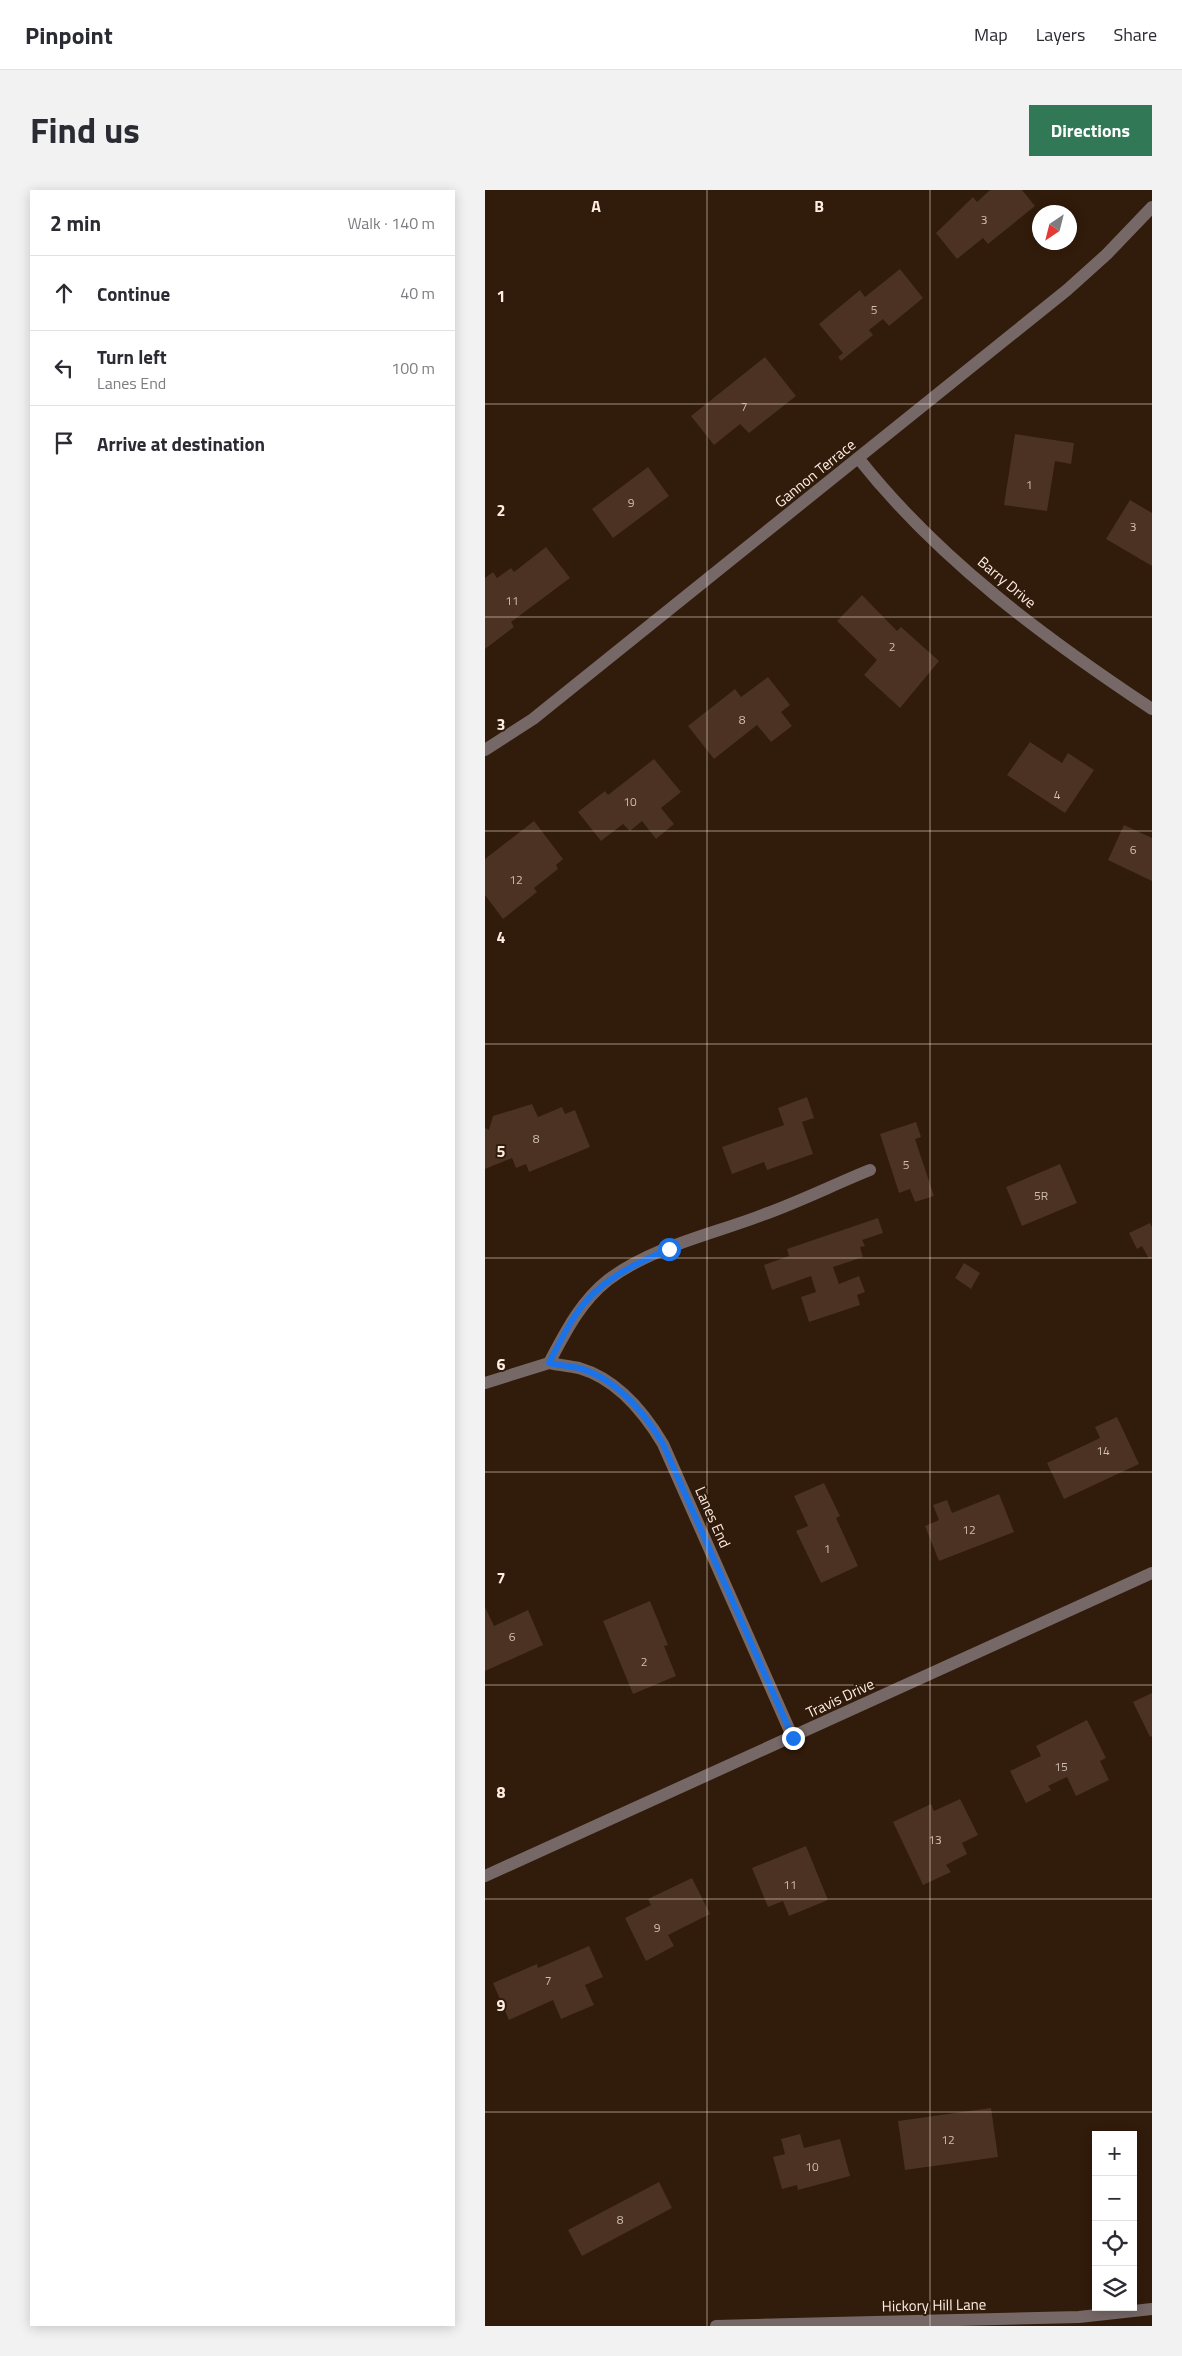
<!DOCTYPE html>
<meta charset="utf-8">
<style>
:root{--surface:#fff;--page:#f2f2f3;--text:#2b2b33;--muted:#7c7c81;--line:#e1e1e2;--accent:#317956}
body{margin:0;font-family:"Titillium Web",sans-serif;background:var(--page);color:var(--text)}
.controls{position:absolute;right:15px;bottom:15px;display:grid;overflow:hidden;border-radius:0px;box-shadow:0 2px 12px #0003}
.controls button{width:45px;height:45px;display:grid;place-items:center;padding:0;border:0;border-bottom:1px solid var(--line);background:var(--surface);color:var(--text);font:25px sans-serif}
.compass{position:absolute;left:547px;top:15px;width:45px;height:45px;border-radius:50%;background:var(--surface);box-shadow:0 2px 12px #0003;rotate:215deg}
.stop{position:absolute;width:15px;height:15px;margin:-11px;border:4px solid #1a73e8;border-radius:50%;background:#fff}
.stop.end{background:#1a73e8;border-color:#fff;box-shadow:0 1px 5px #0008}
.list{margin:0;padding:0;list-style:none}
h2{display:flex;justify-content:space-between;align-items:center;height:65px;margin:0;padding:0 20px;font-size:21px}
h2 small{font-size:16px;font-weight:400;color:var(--muted)}
.list li{display:grid;grid-template-columns:32px 1fr auto;gap:15px;align-items:center;box-sizing:border-box;height:75px;padding:0 20px;border-top:1px solid var(--line)}
.list b{display:block;font-size:19px;white-space:nowrap}
.list p{margin:0;font-size:16px;white-space:nowrap;color:var(--muted)}
.list em{font-size:16px;font-style:normal;color:var(--muted)}
.icon{flex:none;width:28px;height:28px;fill:none;stroke:currentColor;stroke-width:2;stroke-linecap:round;stroke-linejoin:round}
.map{position:relative;flex:none;width:667px;height:2136px;overflow:hidden;border-radius:0px}
header{display:flex;align-items:center;gap:30px;box-sizing:border-box;height:70px;padding:0 25px;background:var(--surface);border-bottom:1px solid var(--line)}
header strong{font-size:24px}
nav{display:flex;gap:28px;margin-inline-start:auto;font-size:18px}
.intro{display:flex;align-items:center;justify-content:space-between;box-sizing:border-box;height:120px;padding:0 30px}
h1{margin:0;font-size:35px}
.button{padding:12px 22px;border-radius:0px;background:var(--accent);color:#fff;font-size:18px;font-weight:700}
main{display:flex;gap:30px;padding:0 30px}
aside{flex:1;background:var(--surface);border-radius:0px;box-shadow:0 2px 12px #0003}
.map>svg:first-child{display:block}
.building{fill:#4b3222}
.lines{fill:none;stroke-linecap:round;stroke-linejoin:round}
.minor{stroke:#776868;stroke-width:12}
.route{stroke:#1a73e8;stroke-width:6}
.grid{fill:none;stroke:#fdede3;stroke-width:1;stroke-opacity:0.55}
.labels{text-anchor:middle;dominant-baseline:central;stroke-width:4;stroke-linejoin:round;paint-order:stroke}
.number-label{font-size:12px;fill:#d0beb3}
.street-label{font-size:15px;fill:#fdede3;stroke:#311b0b}
.grid-label{font-size:16px;text-anchor:middle;font-weight:bold;fill:#fdede3;stroke:#311b0b;stroke-width:4;stroke-linejoin:round;paint-order:stroke}
</style>
<header>
<strong>Pinpoint</strong>
<nav><a>Map</a><a>Layers</a><a>Share</a></nav>
</header>
<div class="intro"><h1>Find us</h1><a class="button">Directions</a></div>
<main>
<aside>
<h2>2 min<small>Walk · 140 m</small></h2>
<ul class="list">
<li><svg class="icon" aria-label="ahead" viewBox="0 0 24 24"><path d="M12 20V5M6 11l6-6 6 6"/></svg><div><b>Continue</b></div><em>40 m</em></li>
<li><svg class="icon" aria-label="left" viewBox="0 0 24 24"><path d="M17 20v-9H6M10 6l-5 5 5 5"/></svg><div><b>Turn left</b><p>Lanes End</p></div><em>100 m</em></li>
<li><svg class="icon" aria-label="arrive" viewBox="0 0 24 24"><path d="M6 21V4h12l-3 4 3 4H6"/></svg><div><b>Arrive at destination</b></div></li>
</ul>
</aside>
<div class="map">
<svg width="667" height="2136" viewBox="0 0 667 2136">
<rect width="100%" height="100%" fill="#311b0b"/>
<path class="building" d="M 505,0 L 537,0 L 550,16 L 503,54 L 498,48 L 472,69 L 451,43 L 488,7 L 492,12 Z
M 415,79 L 438,108 L 404,136 L 398,129 L 384,140 L 388,145 L 356,171 L 353,167 L 358,163 L 334,134 L 375,100 L 380,107 Z
M 280,167 L 311,206 L 264,243 L 255,234 L 229,255 L 206,226 Z
M 530,244 L 589,253 L 586,274 L 570,271 L 562,321 L 519,315 Z
M 163,277 L 184,306 L 128,348 L 107,319 Z
M 645,310 L 667,323 L 667,376 L 621,349 Z
M 61,357 L 85,388 L 26,432 L 29,437 L 0,459 L 0,388 L 8,382 L 12,388 L 26,378 L 29,382 Z
M 377,405 L 412,441 L 416,437 L 454,471 L 415,518 L 379,485 L 392,470 L 352,431 Z
M 283,487 L 305,515 L 296,522 L 307,536 L 286,552 L 272,535 L 229,569 L 203,536 L 250,499 L 256,507 Z
M 545,552 L 577,573 L 583,563 L 609,580 L 580,623 L 522,585 Z
M 169,569 L 196,602 L 176,618 L 189,634 L 171,649 L 157,631 L 145,641 L 138,634 L 116,651 L 93,622 L 120,601 L 123,605 Z
M 49,631 L 78,669 L 71,675 L 73,679 L 49,698 L 52,702 L 18,729 L 0,705 L 0,669 Z
M 639,635 L 667,648 L 667,691 L 623,670 Z
M 322,907 L 329,928 L 317,932 L 328,964 L 282,980 L 279,972 L 247,984 L 237,957 L 299,935 L 293,918 Z
M 47,914 L 53,927 L 77,917 L 80,924 L 90,920 L 105,957 L 44,982 L 41,974 L 31,978 L 27,968 L 0,979 L 0,938 L 4,940 L 8,926 Z
M 431,932 L 436,947 L 430,949 L 449,1006 L 430,1012 L 425,999 L 414,1003 L 395,944 Z
M 575,974 L 592,1013 L 537,1036 L 521,997 Z
M 393,1028 L 398,1043 L 377,1050 L 380,1056 L 375,1057 L 378,1067 L 348,1077 L 354,1094 L 374,1086 L 380,1102 L 372,1105 L 375,1115 L 324,1132 L 316,1107 L 331,1102 L 326,1086 L 287,1100 L 279,1075 L 304,1066 L 302,1059 Z
M 665,1033 L 667,1037 L 667,1067 L 664,1069 L 657,1056 L 652,1059 L 644,1043 Z
M 479,1073 L 495,1083 L 486,1099 L 470,1088 Z
M 632,1227 L 654,1274 L 579,1309 L 562,1273 L 615,1248 L 610,1237 Z
M 339,1293 L 355,1326 L 351,1328 L 373,1376 L 336,1393 L 311,1341 L 323,1336 L 309,1306 Z
M 514,1304 L 529,1342 L 454,1371 L 440,1336 L 454,1330 L 448,1315 L 462,1310 L 467,1323 Z
M 165,1411 L 183,1455 L 179,1456 L 191,1486 L 148,1504 L 118,1431 Z
M 0,1417 L 9,1436 L 43,1420 L 58,1455 L 0,1481 Z
M 667,1503 L 667,1546 L 665,1547 L 648,1512 Z
M 602,1530 L 621,1568 L 615,1571 L 624,1590 L 591,1606 L 582,1587 L 563,1596 L 566,1600 L 541,1613 L 525,1581 L 556,1566 L 551,1556 Z
M 475,1609 L 493,1645 L 477,1653 L 482,1664 L 461,1675 L 466,1682 L 438,1695 L 408,1632 L 446,1614 L 449,1621 Z
M 321,1656 L 343,1710 L 304,1726 L 298,1711 L 283,1717 L 267,1678 Z
M 207,1688 L 225,1724 L 183,1745 L 189,1756 L 161,1771 L 140,1728 L 166,1715 L 163,1709 Z
M 104,1756 L 118,1787 L 100,1795 L 109,1815 L 76,1829 L 68,1810 L 24,1830 L 8,1793 L 52,1774 L 53,1778 Z
M 506,1918 L 513,1967 L 420,1980 L 413,1931 Z
M 315,1944 L 319,1958 L 355,1949 L 365,1986 L 313,2000 L 312,1995 L 297,1999 L 288,1967 L 300,1964 L 296,1949 Z
M 174,1992 L 187,2018 L 97,2066 L 83,2040 Z"/>
<g class="lines">
<path class="minor" d="M 374,269 C 454,370 560,448 667,519
M 0,560 L 48,529 L 582,100 L 622,64 L 667,17
M 64,1173 C 74,1175 84,1176 94,1178 C 132,1189 159,1222 178,1254 L 308,1548
M 0,1193 L 64,1173 C 80,1143 95,1112 123,1090 C 168,1056 229,1044 280,1024 C 316,1011 350,994 385,980
M 0,1686 L 667,1383
M 231,2136 L 594,2127 L 667,2119"/>
</g>
<g class="lines">
<path class="route" d="M 184,1059 C 154,1072 124,1086 102,1110 C 86,1128 75,1152 64,1173 C 74,1175 84,1176 94,1178 C 132,1189 159,1222 178,1254 L 308,1548"/>
</g>
<path class="grid" d="M 222,0 L 222,2136M 445,0 L 445,2136M 0,214 L 667,214M 0,427 L 667,427M 0,641 L 667,641M 0,854 L 667,854M 0,1068 L 667,1068M 0,1282 L 667,1282M 0,1495 L 667,1495M 0,1709 L 667,1709M 0,1922 L 667,1922"/>
<g class="labels">
<g class="number-label">
<text x="499" y="29">3</text>
<text x="389" y="119">5</text>
<text x="259" y="216">7</text>
<text x="544" y="294">1</text>
<text x="146" y="312">9</text>
<text x="648" y="336">3</text>
<text x="27" y="410">11</text>
<text x="407" y="456">2</text>
<text x="257" y="529">8</text>
<text x="572" y="604">4</text>
<text x="145" y="611">10</text>
<text x="648" y="659">6</text>
<text x="31" y="689">12</text>
<text x="51" y="948">8</text>
<text x="421" y="974">5</text>
<text x="556" y="1005">5R</text>
<text x="618" y="1260">14</text>
<text x="484" y="1339">12</text>
<text x="342" y="1358">1</text>
<text x="27" y="1446">6</text>
<text x="159" y="1471">2</text>
<text x="576" y="1576">15</text>
<text x="450" y="1649">13</text>
<text x="305" y="1694">11</text>
<text x="172" y="1737">9</text>
<text x="63" y="1790">7</text>
<text x="463" y="1949">12</text>
<text x="327" y="1976">10</text>
<text x="135" y="2029">8</text>
</g>
<g class="street-label">
<text transform="translate(330 283) rotate(-39)">Gannon Terrace</text>
<text transform="translate(522 392) rotate(40)">Barry Drive</text>
<text transform="translate(228 1327) rotate(66)">Lanes End</text>
<text transform="translate(355 1508) rotate(-25)">Travis Drive</text>
<text transform="translate(449 2115) rotate(-1)">Hickory Hill Lane</text>
</g>
</g>
<g class="grid-label">
<text x="111" y="22">A</text>
<text x="334" y="22">B</text>
<text x="16" y="112">1</text>
<text x="16" y="326">2</text>
<text x="16" y="540">3</text>
<text x="16" y="753">4</text>
<text x="16" y="967">5</text>
<text x="16" y="1180">6</text>
<text x="16" y="1394">7</text>
<text x="16" y="1608">8</text>
<text x="16" y="1821">9</text>
</g>
</svg>
<div class="controls">
<button>+</button>
<button>−</button>
<button><svg class="icon" aria-label="locate" viewBox="0 0 24 24"><circle cx="12" cy="12" r="6"/><path d="M12 2v4M12 18v4M2 12h4M18 12h4"/></svg></button>
<button><svg class="icon" aria-label="layers" viewBox="0 0 24 24"><path d="M12 4l9 5-9 5-9-5zM3 14l9 5 9-5"/></svg></button>
</div>
<svg class="compass" viewBox="-18 -18 36 36"><path d="M0-13l5 13h-10z" fill="#e53935"/><path d="M0 13l5-13h-10z" fill="#7c7c81"/></svg>
<div class="stop" style="left:184px;top:1059px"></div>
<div class="stop end" style="left:308px;top:1548px"></div>
</div>
</main>
